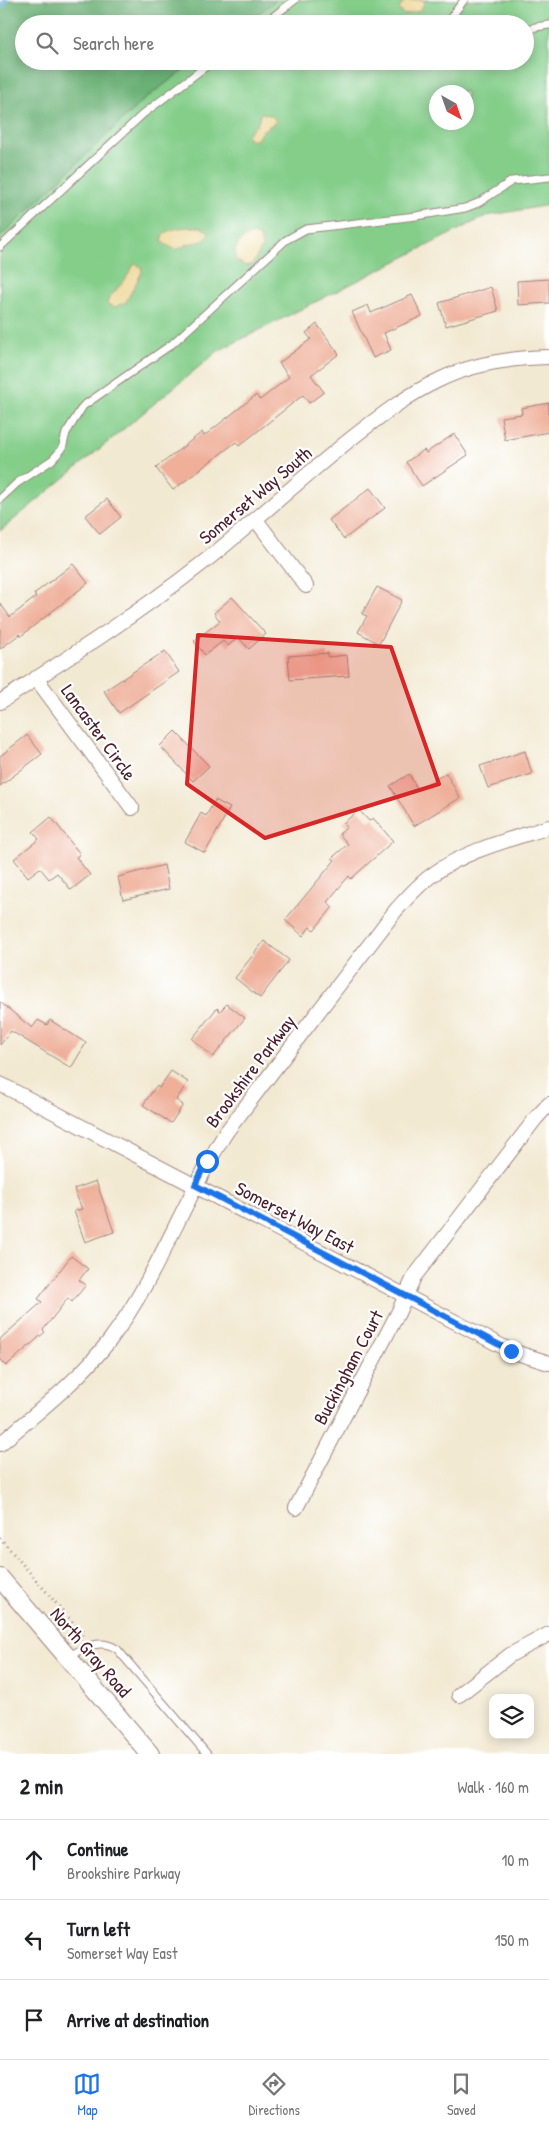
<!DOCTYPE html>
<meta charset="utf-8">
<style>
:root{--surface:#fff;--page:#f6f6f6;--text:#202124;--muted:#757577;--line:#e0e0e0;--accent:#1a73e8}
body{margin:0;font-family:"Patrick Hand",sans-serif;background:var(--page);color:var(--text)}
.controls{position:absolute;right:15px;bottom:15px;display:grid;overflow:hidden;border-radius:10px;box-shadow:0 2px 12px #0003}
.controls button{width:45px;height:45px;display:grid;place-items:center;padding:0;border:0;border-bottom:1px solid var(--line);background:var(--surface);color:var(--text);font:25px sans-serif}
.compass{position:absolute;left:429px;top:85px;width:45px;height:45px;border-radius:50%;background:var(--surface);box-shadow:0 2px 12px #0003;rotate:140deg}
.stop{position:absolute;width:15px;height:15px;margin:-11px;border:4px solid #1a73e8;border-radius:50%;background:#fff}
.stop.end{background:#1a73e8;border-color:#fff;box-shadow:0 1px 5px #0008}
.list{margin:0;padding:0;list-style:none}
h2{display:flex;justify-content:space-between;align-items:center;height:65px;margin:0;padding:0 20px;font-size:21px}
h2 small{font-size:16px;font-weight:400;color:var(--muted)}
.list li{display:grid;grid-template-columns:32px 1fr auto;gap:15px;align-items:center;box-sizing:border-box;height:80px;padding:0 20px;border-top:1px solid var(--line)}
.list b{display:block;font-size:19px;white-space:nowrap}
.list p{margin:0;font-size:16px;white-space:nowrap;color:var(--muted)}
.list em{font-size:16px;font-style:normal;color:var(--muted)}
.icon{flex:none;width:28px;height:28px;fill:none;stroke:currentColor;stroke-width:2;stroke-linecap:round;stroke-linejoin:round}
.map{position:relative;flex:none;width:549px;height:1754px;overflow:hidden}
.search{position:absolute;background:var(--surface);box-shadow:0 2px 12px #0003;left:15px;right:15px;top:15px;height:55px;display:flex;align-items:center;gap:12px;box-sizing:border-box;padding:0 18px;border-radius:28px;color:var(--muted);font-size:19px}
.sheet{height:305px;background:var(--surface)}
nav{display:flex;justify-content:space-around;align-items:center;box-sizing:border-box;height:70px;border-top:1px solid var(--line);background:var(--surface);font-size:14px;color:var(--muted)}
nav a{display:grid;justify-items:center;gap:2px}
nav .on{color:var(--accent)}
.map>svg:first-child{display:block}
.green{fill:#84ce8a;stroke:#67765a;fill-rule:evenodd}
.forest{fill:#6bb176;stroke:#5a6850}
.sand{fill:#eeda9e;stroke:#9c7c64}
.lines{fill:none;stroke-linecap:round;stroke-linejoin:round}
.stream{stroke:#6db0e2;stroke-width:5}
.building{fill:#efaf99}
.service-casing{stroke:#9e847e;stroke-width:9}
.minor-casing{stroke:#9e847e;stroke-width:16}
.tertiary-casing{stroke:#9e847e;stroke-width:20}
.path{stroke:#9e847e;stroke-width:3;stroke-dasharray:1 4;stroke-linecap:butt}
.service{stroke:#fff;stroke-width:7}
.minor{stroke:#fff;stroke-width:14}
.tertiary{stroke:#fff;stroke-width:18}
.route{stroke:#1a73e8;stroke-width:6}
.marked{fill:#d62828;fill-opacity:0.2;stroke:#d62828;stroke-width:4;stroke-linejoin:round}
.labels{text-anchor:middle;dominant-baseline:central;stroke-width:4.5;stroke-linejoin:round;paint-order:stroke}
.street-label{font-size:19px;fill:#4a1f2b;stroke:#fff}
</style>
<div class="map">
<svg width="549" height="1754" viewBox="0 0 549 1754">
<rect width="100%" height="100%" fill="#fff"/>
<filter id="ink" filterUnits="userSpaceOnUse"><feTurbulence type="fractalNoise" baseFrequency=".02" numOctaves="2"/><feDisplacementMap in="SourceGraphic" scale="10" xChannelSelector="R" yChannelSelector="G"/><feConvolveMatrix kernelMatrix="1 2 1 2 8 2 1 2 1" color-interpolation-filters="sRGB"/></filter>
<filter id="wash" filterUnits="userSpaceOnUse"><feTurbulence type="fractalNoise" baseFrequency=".0096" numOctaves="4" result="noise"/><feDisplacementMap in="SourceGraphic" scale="20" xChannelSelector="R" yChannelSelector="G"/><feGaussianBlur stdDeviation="1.12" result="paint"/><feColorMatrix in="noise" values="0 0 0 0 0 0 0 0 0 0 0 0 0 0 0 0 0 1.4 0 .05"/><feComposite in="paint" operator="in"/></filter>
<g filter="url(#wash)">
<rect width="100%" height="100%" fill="#f2e9d2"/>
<path class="green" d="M 276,0 L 549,0 L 549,205 L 486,216 L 218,351 L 0,531 L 0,237 L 141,102 L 195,61 L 525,61 L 525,24 L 245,24 ZM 436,92 L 466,92 L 466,122 L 436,122 Z"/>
<path class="forest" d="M 4,0 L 276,0 L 245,24 L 24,24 L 24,61 L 195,61 L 141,102 L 0,237 L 0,4 Z"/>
<path class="sand" d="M 405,0 L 423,0 L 425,3 L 419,11 L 404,15 L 399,9 Z
M 262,113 L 273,116 L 276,122 L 262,131 L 257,140 L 249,140 L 247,136 C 249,129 254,129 257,124 C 260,119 258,117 262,113 Z
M 201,227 L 209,232 C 206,244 198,241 188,244 C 184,246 180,248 176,250 L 163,243 L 162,237 C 169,226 189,227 201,227 Z
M 254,234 L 260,237 L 262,247 L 252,265 L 245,266 L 236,260 C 232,247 242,236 254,234 Z
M 136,264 L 141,267 L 142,272 L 126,302 L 115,307 L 107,304 L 109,298 L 125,280 L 133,266 Z"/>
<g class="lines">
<path class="stream" d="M 0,8 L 6,0"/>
</g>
<g id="blocks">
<path class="building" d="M 549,279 L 549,303 L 518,305 L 517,281 Z
M 491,287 L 498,311 L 446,326 L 439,303 Z
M 412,295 L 422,316 L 384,333 L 391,350 L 373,358 L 352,312 L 368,305 L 371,313 Z
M 317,324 L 339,354 L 311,375 L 324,392 L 309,403 L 303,395 L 239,446 L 236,442 L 173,490 L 156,468 L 202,432 L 204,436 L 256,395 L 260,400 L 289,377 L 279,363 L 311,339 L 306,333 Z
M 549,403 L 549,432 L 505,440 L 501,417 L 522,414 L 521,408 Z
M 454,434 L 468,455 L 422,486 L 406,462 L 424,450 L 426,453 Z
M 370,488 L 385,508 L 344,539 L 329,520 Z
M 107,499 L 121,517 L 100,534 L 85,516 Z
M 73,564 L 88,583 L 21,636 L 20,634 L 0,649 L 0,603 L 10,617 L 36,597 L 34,594 Z
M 377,587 L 402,600 L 379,644 L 358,632 L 367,616 L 362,614 Z
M 232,597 L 266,634 L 249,649 L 238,637 L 228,646 L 223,641 L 205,655 L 194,641 L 220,621 L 214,613 Z
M 165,651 L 179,672 L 119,713 L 104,691 Z
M 328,653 L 328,657 L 347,655 L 349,676 L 290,680 L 288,656 Z
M 175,731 L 209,766 L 193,781 L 160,746 Z
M 27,735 L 42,754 L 0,786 L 0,756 Z
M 525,751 L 532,774 L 488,788 L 480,766 Z
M 446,773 L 460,798 L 414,826 L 390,786 L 409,774 L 418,790 Z
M 215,800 L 230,808 L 205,853 L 185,842 L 201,813 L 206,816 Z
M 359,810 L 369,821 L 373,818 L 393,841 L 351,879 L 349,876 L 327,902 L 333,907 L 314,930 L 310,927 L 303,936 L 285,920 L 335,860 L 332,858 L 348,844 L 339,834 L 347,827 L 343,823 Z
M 51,817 L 80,854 L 76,857 L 90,875 L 71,890 L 57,873 L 49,879 L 40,868 L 28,877 L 14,859 L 39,839 L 33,832 Z
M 164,865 L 169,889 L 123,900 L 118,877 Z
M 264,941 L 289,960 L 260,998 L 235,978 Z
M 0,1002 L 32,1028 L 38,1020 L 47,1025 L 50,1020 L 86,1043 L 71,1068 L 11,1031 L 0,1045 Z
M 227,1004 L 245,1018 L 213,1057 L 192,1039 L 217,1008 L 220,1011 Z
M 171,1071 L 188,1082 L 176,1100 L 183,1105 L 171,1123 L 143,1105 L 156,1086 L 159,1088 Z
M 96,1181 L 114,1232 L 85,1242 L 74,1211 L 82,1209 L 74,1189 Z
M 71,1256 L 88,1269 L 79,1280 L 86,1285 L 72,1302 L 68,1298 L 43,1330 L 45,1332 L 6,1366 L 0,1360 L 0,1339 L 42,1302 L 38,1299 Z"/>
</g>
</g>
<g filter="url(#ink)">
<use href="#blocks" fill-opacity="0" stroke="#9e847e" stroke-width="1"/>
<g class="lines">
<g class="service-casing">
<path id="service" d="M 263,24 L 295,0
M 446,24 L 464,0
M 525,32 L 535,27 L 549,25
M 455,61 L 468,61
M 0,247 L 143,114 L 213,61
M 0,499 L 17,483 L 52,460 L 62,449 L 66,433 L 83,406 L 172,344 L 286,240 L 306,229 L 416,216 L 465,208 L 478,203 L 512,181 L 549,177
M 68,1658 C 82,1647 100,1638 117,1649 L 207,1754"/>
</g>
<g class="minor-casing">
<path id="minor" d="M 256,520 L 306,586
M 36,678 L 132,808
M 0,702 C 68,658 136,615 200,565 C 254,523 303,476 357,434 C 383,414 409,394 439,380 C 473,363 511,358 549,357
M 0,1084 L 511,1351 L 549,1363
M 0,1444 C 39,1411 79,1380 110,1340 C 158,1276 184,1198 227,1131 L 396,910 C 407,898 418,885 432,875 C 466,850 509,840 549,827
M 296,1508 L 398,1313 L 414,1277 L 536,1118 L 549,1104
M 459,1695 L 510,1655 L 549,1634"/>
</g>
<g class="tertiary-casing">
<path id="tertiary" d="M 0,1578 L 150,1754"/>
</g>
<path class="path" d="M 0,1538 L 68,1617 L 80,1630 L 88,1631
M 80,1630 L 83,1638"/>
<use href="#service" class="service"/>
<use href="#minor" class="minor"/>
<use href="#tertiary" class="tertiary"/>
</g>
</g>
<g class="lines" filter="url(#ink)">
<path class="route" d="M 207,1161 L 195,1185 L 511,1351"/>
</g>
<path class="marked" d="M 198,635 L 391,647 L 439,784 L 265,838 L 187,784 Z"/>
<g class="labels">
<g class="street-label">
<text transform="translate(255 495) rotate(-40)">Somerset Way South</text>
<text transform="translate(99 732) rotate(54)">Lancaster Circle</text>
<text transform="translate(250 1071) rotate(-53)">Brookshire Parkway</text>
<text transform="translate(295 1217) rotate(28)">Somerset Way East</text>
<text transform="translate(348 1367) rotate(-62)">Buckingham Court</text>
<text transform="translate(91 1652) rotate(49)">North Gray Road</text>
</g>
</g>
</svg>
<div class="controls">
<button><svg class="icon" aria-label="layers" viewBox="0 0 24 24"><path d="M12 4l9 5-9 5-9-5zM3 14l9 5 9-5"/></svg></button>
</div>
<svg class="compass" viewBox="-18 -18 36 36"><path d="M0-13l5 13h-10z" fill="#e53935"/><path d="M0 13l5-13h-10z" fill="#757577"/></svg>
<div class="stop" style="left:207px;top:1161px"></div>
<div class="stop end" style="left:511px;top:1351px"></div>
<div class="search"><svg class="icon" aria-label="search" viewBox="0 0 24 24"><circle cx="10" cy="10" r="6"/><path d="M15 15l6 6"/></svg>Search here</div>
</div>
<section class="sheet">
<h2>2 min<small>Walk · 160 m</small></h2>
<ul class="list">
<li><svg class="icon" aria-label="ahead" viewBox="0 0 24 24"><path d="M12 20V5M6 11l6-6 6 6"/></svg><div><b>Continue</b><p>Brookshire Parkway</p></div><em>10 m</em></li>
<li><svg class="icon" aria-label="left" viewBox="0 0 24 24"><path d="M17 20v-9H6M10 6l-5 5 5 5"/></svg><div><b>Turn left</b><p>Somerset Way East</p></div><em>150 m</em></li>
<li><svg class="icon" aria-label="arrive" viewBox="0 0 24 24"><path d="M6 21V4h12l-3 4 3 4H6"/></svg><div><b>Arrive at destination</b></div></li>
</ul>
</section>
<nav>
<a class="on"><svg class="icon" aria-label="map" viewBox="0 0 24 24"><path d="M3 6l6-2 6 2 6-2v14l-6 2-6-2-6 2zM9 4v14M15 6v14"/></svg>Map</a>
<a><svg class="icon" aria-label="directions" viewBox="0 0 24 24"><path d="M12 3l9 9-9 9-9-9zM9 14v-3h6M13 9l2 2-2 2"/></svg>Directions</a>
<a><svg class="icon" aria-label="saved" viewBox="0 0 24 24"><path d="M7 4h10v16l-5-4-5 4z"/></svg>Saved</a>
</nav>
